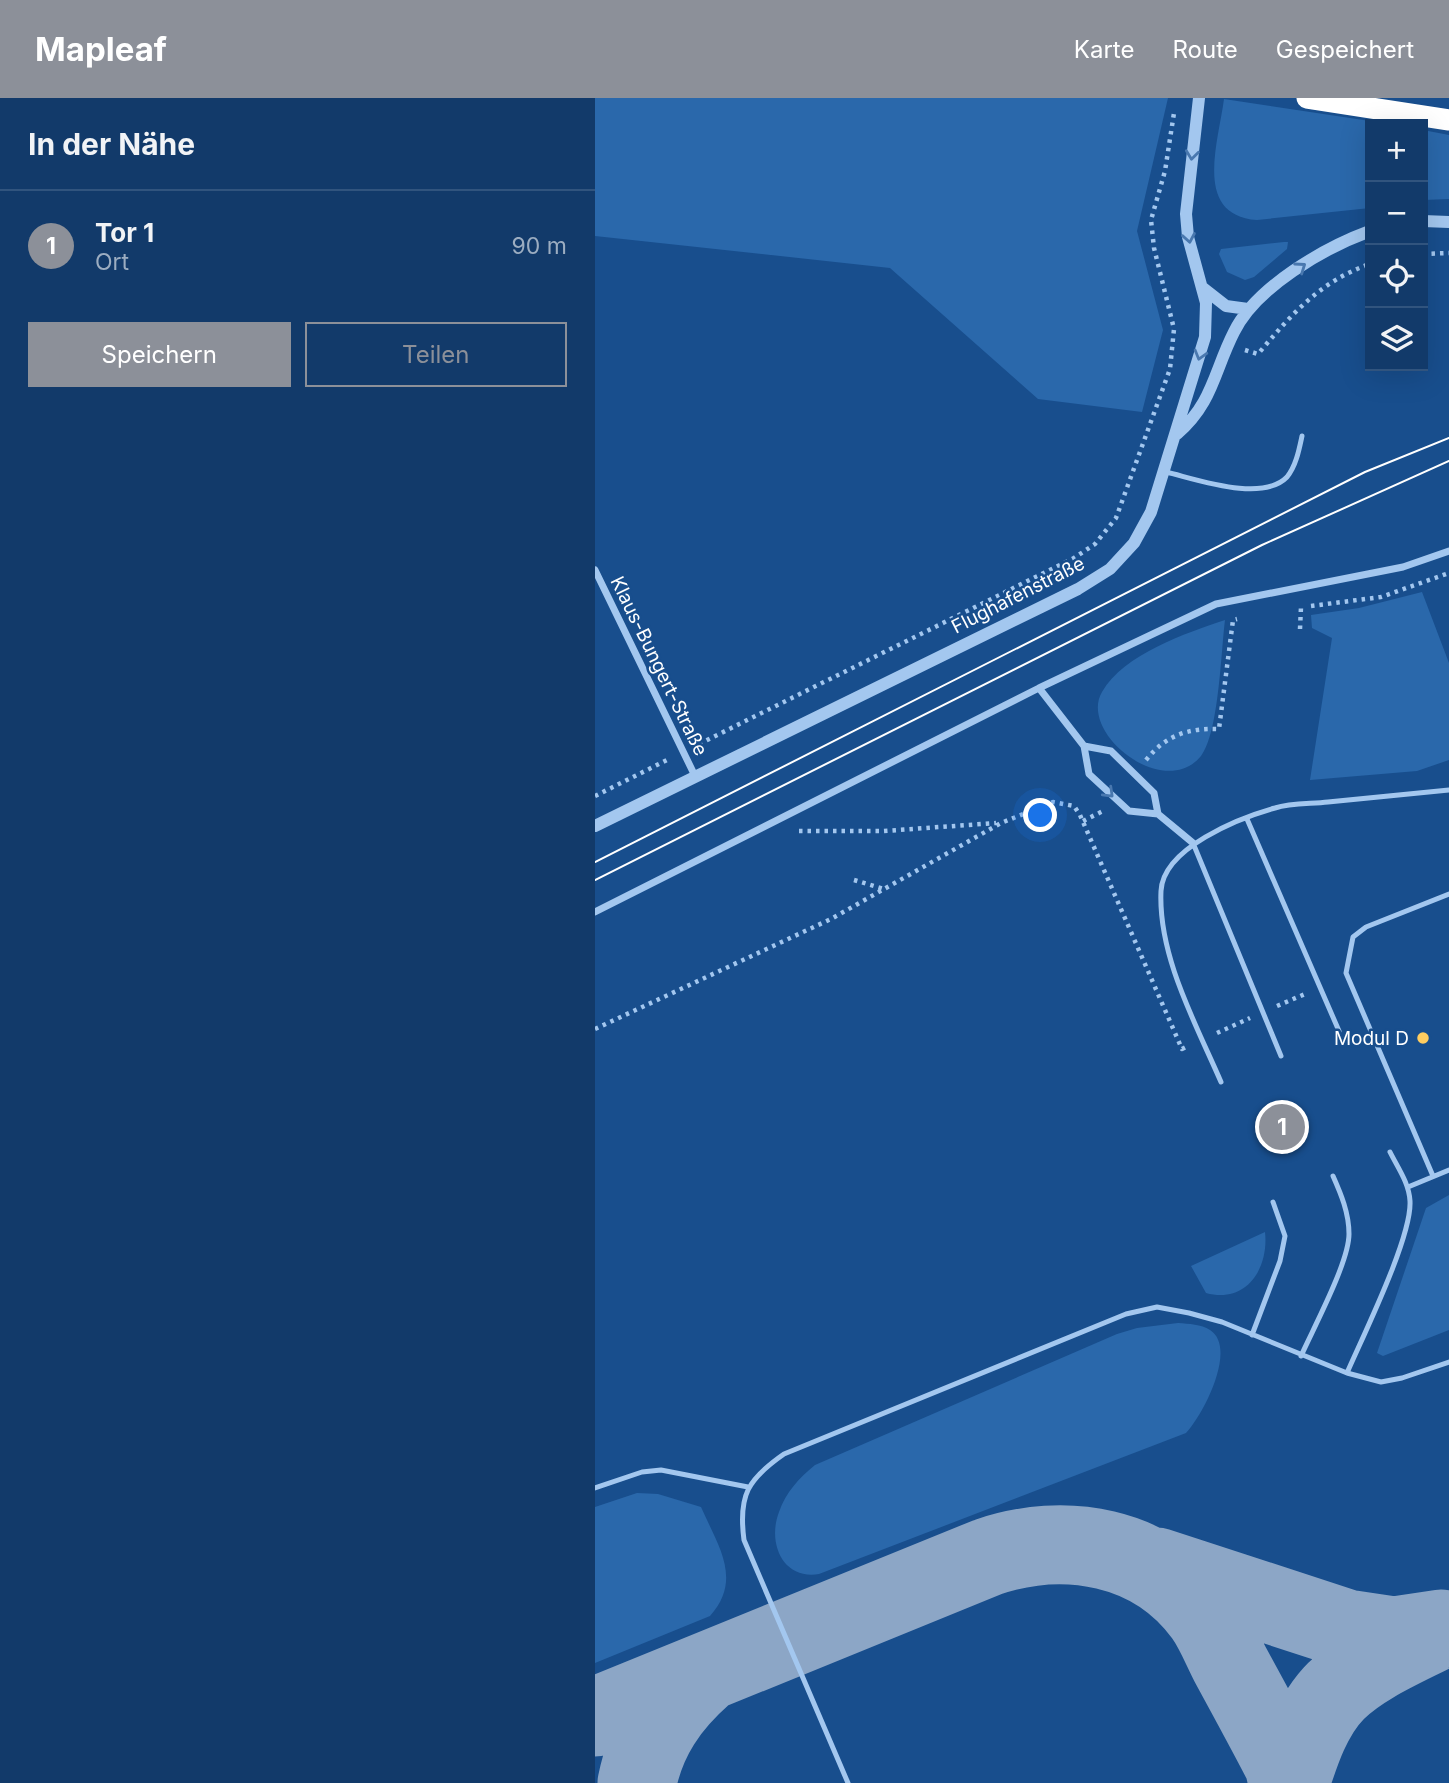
<!DOCTYPE html>
<html lang="de">
<meta charset="utf-8">
<style>
:root{--surface:#123a6a;--page:#1b4170;--text:#f1f3f6;--muted:#9cadc1;--line:#31547e;--accent:#8c9099}
body{margin:0;font-family:Inter,sans-serif;background:var(--page);color:var(--text)}
.controls{position:absolute;right:21px;top:21px;display:grid;overflow:hidden;border-radius:0px;box-shadow:0 7px 28px #0002}
.controls button{width:63px;height:63px;display:grid;place-items:center;padding:0;border:0;border-bottom:2px solid var(--line);background:var(--surface);color:var(--text);font:35px sans-serif}
.you{position:absolute;left:446px;top:718px;width:24px;height:24px;margin:-18px;border:5px solid #fff;border-radius:50%;background:#1a73e8;box-shadow:0 0 0 10px #1a73e833}
.badge{display:grid;place-items:center;width:46px;height:46px;border-radius:50%;background:var(--accent);color:#fff;font-size:23px;font-weight:700}
.pin{position:absolute;translate:-50% -50%;border:4px solid #fff;box-shadow:0 2px 7px #0006}
.list{margin:0;padding:0;list-style:none}
h2{display:flex;justify-content:space-between;align-items:center;height:91px;margin:0;padding:0 28px;font-size:30px}
h2 small{font-size:23px;font-weight:400;color:var(--muted)}
.list li{display:grid;grid-template-columns:46px 1fr auto;gap:21px;align-items:center;box-sizing:border-box;height:112px;padding:0 28px;border-top:2px solid var(--line)}
.list b{display:block;font-size:26px;white-space:nowrap}
.list p{margin:0;font-size:23px;white-space:nowrap;color:var(--muted)}
.list em{font-size:23px;font-style:normal;color:var(--muted)}
.actions{display:flex;gap:14px;padding:21px 28px}
.actions a{flex:1;padding:16px 0;border:2px solid var(--accent);border-radius:0px;text-align:center;font-size:24px;color:var(--accent)}
.actions .main{background:var(--accent);color:#fff}
.icon{flex:none;width:38px;height:38px;fill:none;stroke:currentColor;stroke-width:2;stroke-linecap:round;stroke-linejoin:round}
.map{position:relative;flex:none;width:854px;height:1685px;overflow:hidden}
header{display:flex;align-items:center;gap:42px;box-sizing:border-box;height:98px;padding:0 35px;background:var(--accent);color:#fff}
header strong{font-size:33px}
nav{display:flex;gap:38px;margin-inline-start:auto;font-size:24px}
main{display:flex}
aside{flex:1;background:var(--surface)}
.map>svg:first-child{display:block}
.green{fill:#2a68ab}
.lines{fill:none;stroke-linecap:round;stroke-linejoin:round}
.taxiway{stroke:#8ca6c6;stroke-width:79}
.path{stroke:#a3c7ef;stroke-width:4.5;stroke-dasharray:3.5 5;stroke-linecap:butt}
.service{stroke:#a3c7ef;stroke-width:5}
.minor{stroke:#a3c7ef;stroke-width:7}
.tertiary{stroke:#a3c7ef;stroke-width:12}
.motorway{stroke:#fff;stroke-width:21}
.tram{stroke:#fff;stroke-width:2}
.oneway{stroke:#4978af}
.poi-dot{fill:#ffcd60;stroke:#184e8d;stroke-width:2.5}
.labels{text-anchor:middle;dominant-baseline:central;stroke-width:5;stroke-linejoin:round;paint-order:stroke}
.street-label{font-size:19px;fill:#fff;stroke:#184e8d}
.poi-label{font-size:19px;fill:#fff;stroke:#184e8d;text-anchor:end}
</style>
<header>
<strong>Mapleaf</strong>
<nav><a>Karte</a><a>Route</a><a>Gespeichert</a></nav>
</header>
<main>
<aside>
<h2>In der Nähe<small></small></h2>
<ul class="list">
<li><span class="badge">1</span><div><b>Tor 1</b><p>Ort</p></div><em>90 m</em></li>
</ul>
<div class="actions"><a class="main">Speichern</a><a>Teilen</a></div>
</aside>
<div class="map">
<svg width="854" height="1685" viewBox="0 0 854 1685">
<rect width="100%" height="100%" fill="#184e8d"/>
<path class="green" d="M 0,0 L 573,0 L 542,133 L 568,232 L 547,314 L 443,301 L 295,170 L 0,138 Z
M 629,1 L 795,26 L 775,26 L 775,110 L 662,122 C 598,117 623,46 629,1 Z
M 828,32 L 854,37 L 854,101 L 828,102 Z
M 689,144 L 693,144 L 692,151 L 659,179 L 650,182 L 632,174 L 624,156 L 626,151 Z
M 827,494 L 854,565 L 854,662 L 822,673 L 715,682 L 737,540 L 717,530 L 716,517 L 764,510 Z
M 630,522 C 626,553 624,635 606,658 C 569,703 483,635 507,594 C 529,556 591,535 630,522 Z
M 854,1097 L 854,1232 L 788,1258 L 782,1255 L 831,1110 Z
M 670,1134 C 674,1170 652,1206 611,1195 L 596,1168 Z
M 583,1225 C 594,1226 606,1226 615,1232 C 643,1250 608,1317 591,1335 L 224,1476 C 188,1482 172,1445 184,1414 C 191,1394 204,1380 220,1367 L 522,1236 L 542,1230 Z
M 42,1395 L 63,1396 L 106,1409 C 123,1448 148,1481 115,1518 L 0,1565 L 0,1409 Z"/>
<g class="lines">
<path class="taxiway" d="M 562,1469 L 752,1531 L 799,1538 L 846,1531
M 0,1619 L 393,1459 C 469,1433 558,1447 609,1517 C 620,1532 627,1551 636,1568 C 654,1601 672,1634 689,1667 L 693,1685
M 42,1685 C 51,1640 74,1607 108,1577
M 695,1685 C 705,1654 717,1617 741,1593 C 769,1566 808,1550 843,1532"/>
<path class="path" d="M 828,156 L 854,155
M 650,252 L 663,256 C 696,217 725,183 775,166
M 716,508 L 786,499 L 854,475
M 705,531 L 706,509
M 104,646 L 479,460 L 500,446 L 521,420 L 575,271 L 579,231 L 559,150 L 556,122 L 570,73 L 579,15
M 551,662 C 571,637 593,630 624,631 L 638,522 L 642,521
M 0,698 L 74,661
M 488,723 L 510,712
M 204,733 L 289,733 L 401,725
M 259,782 L 289,791
M 682,908 L 710,896
M 0,931 L 236,821 L 406,725 L 458,704 L 479,708 L 485,717 L 587,951 L 591,949
M 622,935 L 655,920"/>
<path class="service" d="M 571,374 C 601,381 667,405 692,379 C 701,368 704,352 707,338
M 652,721 L 744,933
M 598,745 L 686,958
M 626,984 C 601,926 563,858 566,793 C 568,750 644,720 680,710 C 696,705 716,706 733,704 C 773,700 814,696 854,692
M 838,1078 L 751,875 L 758,839 L 771,829 L 854,796
M 813,1089 L 854,1072
M 657,1237 L 685,1163 L 690,1138 L 678,1104
M 706,1258 C 719,1229 754,1164 754,1136 C 754,1115 746,1096 738,1078
M 752,1275 C 768,1238 817,1139 815,1103 C 814,1085 803,1070 795,1054
M 0,1390 L 47,1374 L 66,1372 L 153,1389
M 253,1685 L 149,1442 C 143,1397 153,1381 189,1356 L 531,1216 L 562,1209 L 594,1215 L 627,1224 L 752,1275 L 786,1284 L 807,1280 L 854,1264"/>
<path class="minor" d="M 0,472 L 100,678
M 444,590 L 489,648 L 494,676 L 534,713 L 563,716 L 598,745
M 489,648 L 516,653 L 559,695 L 563,716
M 0,814 L 444,590 L 621,506 L 808,469 L 854,453"/>
<path class="tertiary" d="M 828,123 L 854,124
M 608,190 L 631,208 L 653,211
M 582,336 C 618,305 619,273 639,234 C 661,189 729,150 775,133
M 0,728 L 483,491 L 515,471 L 539,445 L 556,414 L 610,239 L 611,205 L 593,139 L 591,116 L 604,0"/>
<path class="motorway" d="M 712,0 L 854,22"/>
<path class="tram" d="M 0,764 L 770,374 L 854,340
M 0,782 L 667,447 L 854,363"/>
</g>
<defs><path id="oneway-chevron" d="M-2-3.5L2.5 0L-2 3.5" fill="none" stroke-width="1.6" stroke-linecap="round" stroke-linejoin="round" transform="scale(1.75)"/></defs>
<g class="oneway">
<use href="#oneway-chevron" transform="translate(597 57) rotate(97)"/>
<use href="#oneway-chevron" transform="translate(594 140) rotate(80)"/>
<use href="#oneway-chevron" transform="translate(706 169) rotate(-35)"/>
<use href="#oneway-chevron" transform="translate(605 257) rotate(106)"/>
<use href="#oneway-chevron" transform="translate(514 695) rotate(44)"/>
</g>
<circle class="poi-dot" cx="828" cy="940" r="7"/>
<g class="labels">
<g class="street-label">
<text transform="translate(423 497) rotate(-27)">Flughafenstraße</text>
<text transform="translate(64 568) rotate(64)">Klaus-Bungert-Straße</text>
</g>
<g class="poi-label">
<text x="814" y="940">Modul D</text>
</g>
</g>
</svg>
<div class="controls">
<button>+</button>
<button>−</button>
<button><svg class="icon" aria-label="locate" viewBox="0 0 24 24"><circle cx="12" cy="12" r="6"/><path d="M12 2v4M12 18v4M2 12h4M18 12h4"/></svg></button>
<button><svg class="icon" aria-label="layers" viewBox="0 0 24 24"><path d="M12 4l9 5-9 5-9-5zM3 14l9 5 9-5"/></svg></button>
</div>
<div class="you"></div>
<div class="pin badge" style="left:687px;top:1029px">1</div>
</div>
</main>
